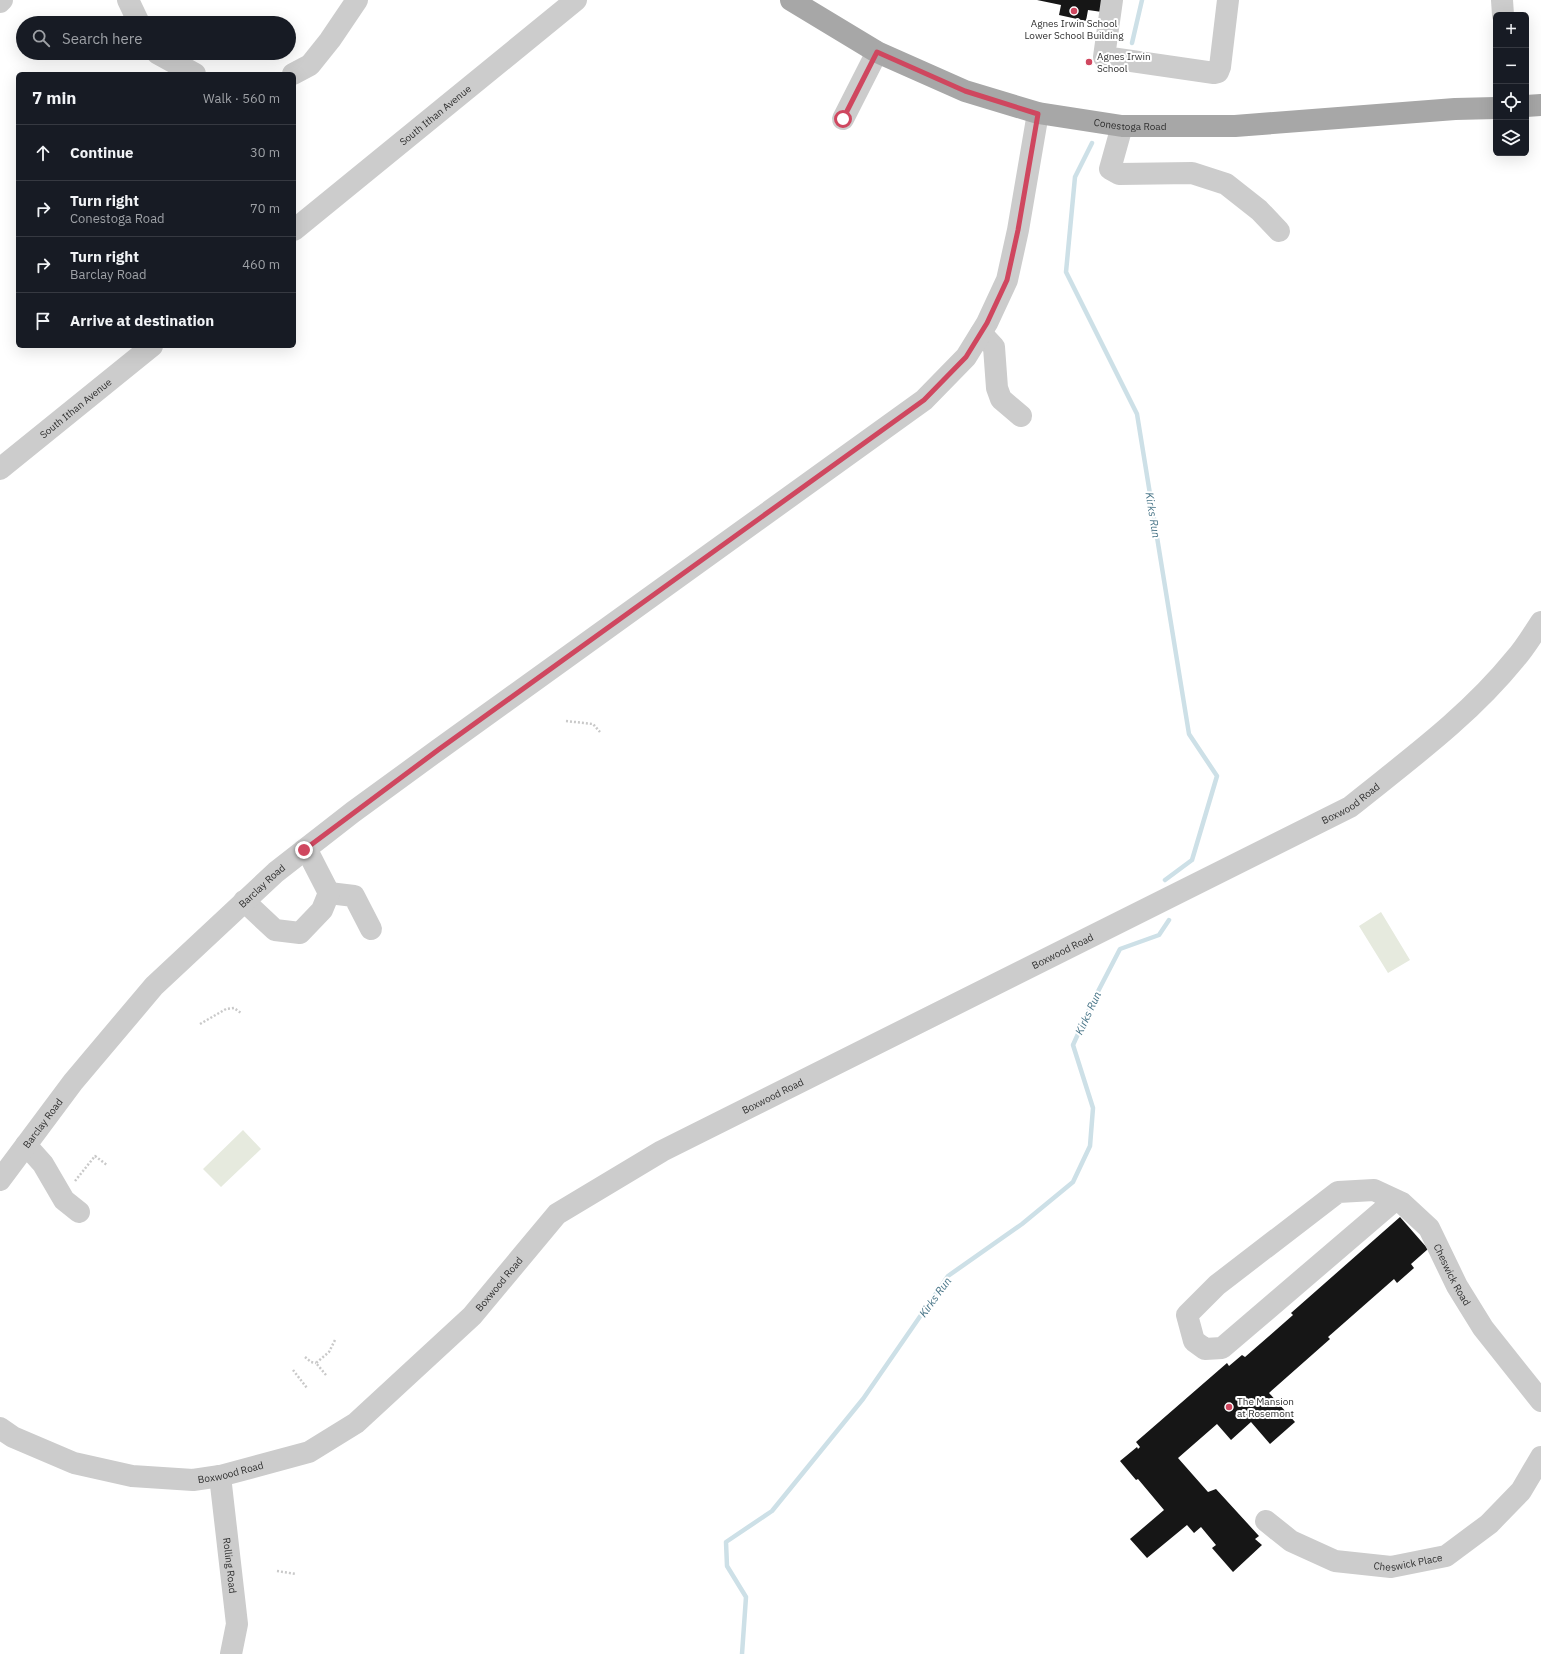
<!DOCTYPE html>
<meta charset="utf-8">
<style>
:root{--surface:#171b24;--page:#242831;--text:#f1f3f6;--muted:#9ea1a6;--line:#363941}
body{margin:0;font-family:"IBM Plex Sans",sans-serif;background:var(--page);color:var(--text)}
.controls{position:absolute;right:12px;top:12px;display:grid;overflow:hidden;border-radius:6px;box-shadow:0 4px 16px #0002}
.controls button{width:36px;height:36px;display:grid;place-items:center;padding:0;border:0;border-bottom:1px solid var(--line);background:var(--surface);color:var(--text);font:20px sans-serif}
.stop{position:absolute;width:12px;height:12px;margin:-9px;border:3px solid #cf475f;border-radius:50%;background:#fff}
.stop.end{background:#cf475f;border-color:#fff;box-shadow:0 1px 4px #0008}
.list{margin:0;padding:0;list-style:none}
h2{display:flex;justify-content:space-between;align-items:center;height:52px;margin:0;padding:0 16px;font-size:17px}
h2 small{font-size:13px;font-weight:400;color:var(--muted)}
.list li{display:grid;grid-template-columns:26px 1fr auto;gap:12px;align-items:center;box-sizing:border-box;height:56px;padding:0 16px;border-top:1px solid var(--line)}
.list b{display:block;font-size:15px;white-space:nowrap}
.list p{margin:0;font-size:13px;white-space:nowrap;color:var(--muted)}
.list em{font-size:13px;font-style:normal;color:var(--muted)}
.icon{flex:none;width:22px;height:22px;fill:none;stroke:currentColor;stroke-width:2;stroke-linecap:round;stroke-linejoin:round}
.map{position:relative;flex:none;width:1541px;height:1654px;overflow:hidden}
.search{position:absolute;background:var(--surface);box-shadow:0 4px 16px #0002;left:16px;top:16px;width:280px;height:44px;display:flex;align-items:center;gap:10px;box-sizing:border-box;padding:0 14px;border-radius:22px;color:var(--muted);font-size:15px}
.panel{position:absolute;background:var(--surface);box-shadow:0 4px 16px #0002;left:16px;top:72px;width:280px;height:276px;border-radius:6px}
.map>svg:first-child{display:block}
.green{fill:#e6eade}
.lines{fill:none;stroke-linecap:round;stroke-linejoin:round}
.stream{stroke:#cde0e7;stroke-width:4.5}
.building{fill:#161616}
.path{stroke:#c9c9c9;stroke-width:2.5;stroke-dasharray:2 2;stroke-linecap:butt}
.minor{stroke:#ccc;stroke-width:22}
.major{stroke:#a7a7a7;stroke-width:22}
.route{stroke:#cf475f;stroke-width:5}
.poi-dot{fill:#cf475f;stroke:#fff;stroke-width:1.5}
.labels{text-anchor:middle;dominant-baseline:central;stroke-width:4;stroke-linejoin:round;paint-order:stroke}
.poi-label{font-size:10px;fill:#2f2f2f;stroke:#fff;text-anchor:start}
.street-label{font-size:10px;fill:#2f2f2f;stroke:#fff}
.water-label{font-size:11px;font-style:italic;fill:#477487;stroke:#fff}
</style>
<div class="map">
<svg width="1541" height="1654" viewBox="0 0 1541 1654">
<rect width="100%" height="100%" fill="#fff"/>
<path class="green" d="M 1381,912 L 1410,960 L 1388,973 L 1359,926 Z
M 243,1130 L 261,1149 L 221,1187 L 203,1169 Z"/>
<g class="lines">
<path class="stream" d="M 1132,43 L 1142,0
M 1092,143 L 1075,177 L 1066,272 L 1137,414 L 1189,734 L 1217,776 L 1192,860 L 1165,880
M 742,1654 L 746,1597 L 727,1566 L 726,1542 L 772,1511 L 863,1399 L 948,1276 L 1022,1224 L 1073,1182 L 1090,1146 L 1093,1108 L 1073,1045 L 1092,1003 L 1120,949 L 1159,935 L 1169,920"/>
</g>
<path class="building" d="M 1037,0 L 1104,0 L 1102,12 L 1088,10 L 1086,21 L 1059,15 L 1061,5 Z
M 1400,1217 L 1428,1249 L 1411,1264 L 1414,1268 L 1397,1283 L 1394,1279 L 1328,1337 L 1330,1339 L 1269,1393 L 1295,1422 L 1270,1444 L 1251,1422 L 1231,1440 L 1217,1424 L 1178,1458 L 1208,1492 L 1216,1489 L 1259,1536 L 1255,1539 L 1262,1545 L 1233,1572 L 1212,1548 L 1216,1545 L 1201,1527 L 1194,1533 L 1187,1525 L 1147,1558 L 1130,1539 L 1164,1510 L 1138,1479 L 1136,1480 L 1120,1461 L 1137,1447 L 1138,1449 L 1140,1447 L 1136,1442 L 1227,1363 L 1229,1366 L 1242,1355 L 1245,1357 L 1293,1315 L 1291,1313 Z"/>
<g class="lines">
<path class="path" d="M 566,721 L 593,724 L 600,732
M 200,1024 L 226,1009 L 234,1008 L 241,1013
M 75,1181 L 95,1156 L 107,1165
M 305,1357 L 311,1362 L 316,1363
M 293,1370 L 307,1388
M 326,1375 L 316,1363 L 329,1352 L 335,1340
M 277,1571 L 296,1574"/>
<g class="minor">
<path d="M 128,0 L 139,23"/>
<path d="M 1112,0 L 1104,57 L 1214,73 L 1218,72 L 1220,67 L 1228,0"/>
<path d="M 1502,0 L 1503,15"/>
<path d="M 0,2 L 2,0"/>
<path d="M 157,53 L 195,74"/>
<path d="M 293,74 L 310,65 L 330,40 L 357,0"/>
<path d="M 843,119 L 877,52"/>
<path d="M 1122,126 L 1110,169 L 1119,174 L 1192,173 L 1226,184 L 1259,210 L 1279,231"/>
<path id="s1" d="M 294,230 L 576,0"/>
<path d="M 981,333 L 994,347 L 997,388 L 1001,399 L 1021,416"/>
<path id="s2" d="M 0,469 L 152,346"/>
<path d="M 329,893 L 354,896 L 371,929"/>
<path d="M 244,901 L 275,930 L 300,933 L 322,910 L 329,893 L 311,858 L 304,850"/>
<path d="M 26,1145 L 43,1164 L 64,1200 L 79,1212"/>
<path id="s3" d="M 0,1180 L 73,1082 L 154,986 L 276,872 L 353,812 L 438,750 L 924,400 L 966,357 L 987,323 L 1007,280 L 1018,230 L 1038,113"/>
<path id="s4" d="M 1395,1200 L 1222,1348 L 1205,1349 L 1194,1341 L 1187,1315 L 1217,1285 L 1338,1192 L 1374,1190 L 1402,1203 L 1429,1228 L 1457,1286 L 1483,1328 L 1541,1401"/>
<path id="s5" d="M 0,1428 L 13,1437 L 74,1463 L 132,1476 L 193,1480 L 220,1476 L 309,1452 L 356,1423 L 472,1316 L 557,1214 L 662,1151 L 1350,807 C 1407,761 1468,717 1515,659 C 1525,648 1533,634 1541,622"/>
<path id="s6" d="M 220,1476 L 237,1624 L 231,1654"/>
<path id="s7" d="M 1266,1521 L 1291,1541 L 1335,1561 L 1391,1567 L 1446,1556 L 1489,1524 L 1521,1491 L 1541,1457"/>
</g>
<g class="major">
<path id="s8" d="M 791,0 L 877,52 L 965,91 L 1038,113 L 1122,126 L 1235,126 L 1455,109 L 1496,108"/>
<path d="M 1526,106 L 1541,105"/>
</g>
</g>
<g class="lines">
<path class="route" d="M 304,850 L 438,750 L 924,400 L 966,357 L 987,323 L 1007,280 L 1018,230 L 1038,114 L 965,91 L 877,52 L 843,119"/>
</g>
<g class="poi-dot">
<circle cx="1074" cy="11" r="4"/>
<circle cx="1089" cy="62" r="4"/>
<circle cx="1229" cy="1407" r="4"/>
</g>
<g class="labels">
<g class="poi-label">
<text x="1074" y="23" text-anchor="middle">Agnes Irwin School<tspan x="1074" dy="12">Lower School Building</tspan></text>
<text x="1097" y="56">Agnes Irwin<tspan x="1097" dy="12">School</tspan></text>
<text x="1237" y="1401">The Mansion<tspan x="1237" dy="12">at Rosemont</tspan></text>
</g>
<g class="street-label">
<text stroke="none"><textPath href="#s1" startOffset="182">South Ithan Avenue</textPath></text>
<text stroke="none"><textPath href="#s8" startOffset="366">Conestoga Road</textPath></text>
<text stroke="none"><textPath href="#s2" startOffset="97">South Ithan Avenue</textPath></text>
<text stroke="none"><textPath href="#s5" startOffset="1562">Boxwood Road</textPath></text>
<text stroke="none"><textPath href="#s3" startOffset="395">Barclay Road</textPath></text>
<text stroke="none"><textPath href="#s5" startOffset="1238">Boxwood Road</textPath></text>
<text stroke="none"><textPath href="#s5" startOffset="914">Boxwood Road</textPath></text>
<text stroke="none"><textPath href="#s3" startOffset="71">Barclay Road</textPath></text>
<text stroke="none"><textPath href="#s4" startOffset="636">Cheswick Road</textPath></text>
<text stroke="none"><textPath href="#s5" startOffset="577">Boxwood Road</textPath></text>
<text stroke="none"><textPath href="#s5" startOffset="241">Boxwood Road</textPath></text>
<text stroke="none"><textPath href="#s7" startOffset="154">Cheswick Place</textPath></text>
<text stroke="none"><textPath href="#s6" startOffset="90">Rolling Road</textPath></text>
</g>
<g class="water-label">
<text transform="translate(1153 515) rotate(81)">Kirks Run</text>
<text transform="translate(1088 1013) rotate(-65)">Kirks Run</text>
<text transform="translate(935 1297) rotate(-54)">Kirks Run</text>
</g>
</g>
</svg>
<div class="controls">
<button>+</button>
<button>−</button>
<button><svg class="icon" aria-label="locate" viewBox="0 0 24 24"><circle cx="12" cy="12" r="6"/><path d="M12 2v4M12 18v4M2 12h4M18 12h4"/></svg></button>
<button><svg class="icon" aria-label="layers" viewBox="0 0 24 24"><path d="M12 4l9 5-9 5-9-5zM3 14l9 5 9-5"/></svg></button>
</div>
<div class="stop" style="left:843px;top:119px"></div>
<div class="stop end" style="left:304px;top:850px"></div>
<div class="search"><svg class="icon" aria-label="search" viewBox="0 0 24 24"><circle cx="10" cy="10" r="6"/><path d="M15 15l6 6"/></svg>Search here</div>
<section class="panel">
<h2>7 min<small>Walk · 560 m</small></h2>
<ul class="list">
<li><svg class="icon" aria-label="ahead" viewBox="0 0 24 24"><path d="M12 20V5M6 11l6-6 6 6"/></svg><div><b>Continue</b></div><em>30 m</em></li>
<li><svg class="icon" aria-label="right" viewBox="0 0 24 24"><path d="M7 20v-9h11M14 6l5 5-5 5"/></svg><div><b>Turn right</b><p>Conestoga Road</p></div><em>70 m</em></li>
<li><svg class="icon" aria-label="right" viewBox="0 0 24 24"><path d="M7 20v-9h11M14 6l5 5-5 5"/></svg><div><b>Turn right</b><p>Barclay Road</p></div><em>460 m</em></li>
<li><svg class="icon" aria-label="arrive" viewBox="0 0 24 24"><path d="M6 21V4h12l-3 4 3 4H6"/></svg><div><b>Arrive at destination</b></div></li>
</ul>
</section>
</div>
